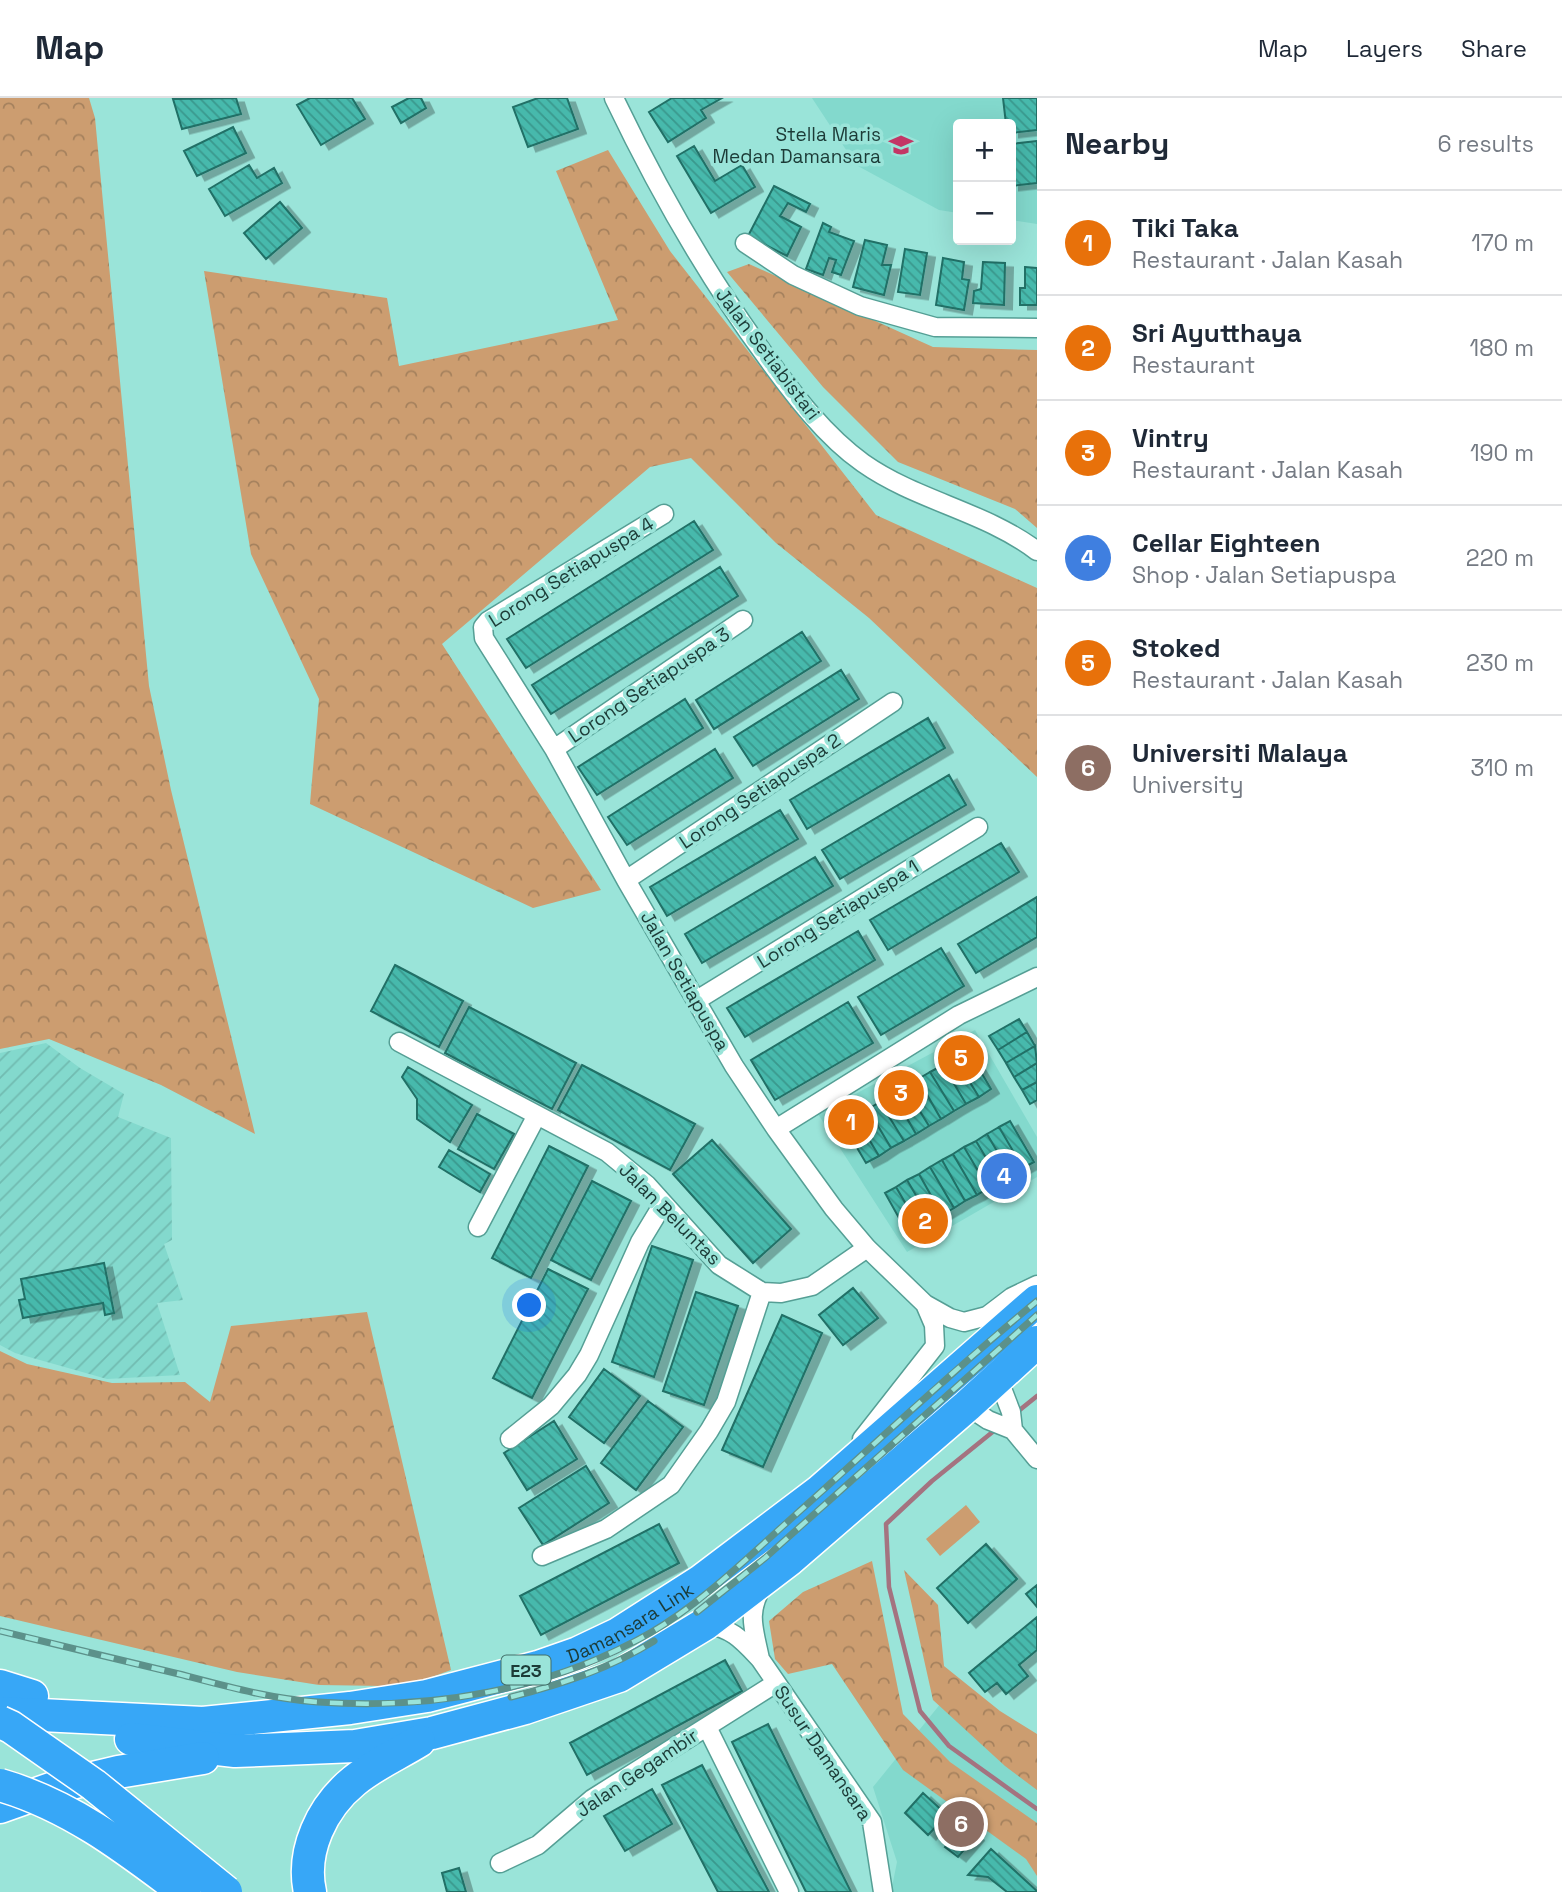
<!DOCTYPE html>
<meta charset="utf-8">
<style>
:root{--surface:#fff;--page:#f2f2f3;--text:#1f2937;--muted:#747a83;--line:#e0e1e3;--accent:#ea580c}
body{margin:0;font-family:"Space Grotesk",sans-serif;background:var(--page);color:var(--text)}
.controls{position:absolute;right:21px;top:21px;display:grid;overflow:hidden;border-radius:7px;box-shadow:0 7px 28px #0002}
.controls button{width:63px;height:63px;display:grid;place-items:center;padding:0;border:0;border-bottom:2px solid var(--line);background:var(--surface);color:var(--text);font:35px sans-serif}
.you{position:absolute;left:530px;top:1208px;width:24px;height:24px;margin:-18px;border:5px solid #fff;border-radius:50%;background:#1a73e8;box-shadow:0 0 0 10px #1a73e833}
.badge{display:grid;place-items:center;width:46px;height:46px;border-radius:50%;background:var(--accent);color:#fff;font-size:23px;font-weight:700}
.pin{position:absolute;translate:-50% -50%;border:4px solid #fff;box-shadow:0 2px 7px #0006}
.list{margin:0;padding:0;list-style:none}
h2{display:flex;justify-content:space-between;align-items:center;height:91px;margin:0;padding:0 28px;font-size:30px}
h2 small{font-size:23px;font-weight:400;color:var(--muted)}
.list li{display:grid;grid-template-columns:46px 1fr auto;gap:21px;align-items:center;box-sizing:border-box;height:105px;padding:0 28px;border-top:2px solid var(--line)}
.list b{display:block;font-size:26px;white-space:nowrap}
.list p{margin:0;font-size:23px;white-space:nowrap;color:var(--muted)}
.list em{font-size:23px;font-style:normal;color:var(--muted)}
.map{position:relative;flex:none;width:1037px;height:1794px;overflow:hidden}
header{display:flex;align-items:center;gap:42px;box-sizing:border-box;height:98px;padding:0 35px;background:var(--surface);border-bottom:2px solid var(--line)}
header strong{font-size:33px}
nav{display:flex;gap:38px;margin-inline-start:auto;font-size:24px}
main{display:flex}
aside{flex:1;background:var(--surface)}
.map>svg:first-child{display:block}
.built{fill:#83d9cd}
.industrial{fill:url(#industrial-furrows)}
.forest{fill:url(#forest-crowns)}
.garden{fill:#cc9d70}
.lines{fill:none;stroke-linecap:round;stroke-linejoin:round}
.stream{stroke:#a47380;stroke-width:4.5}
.building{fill:url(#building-back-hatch);stroke:#206f66;stroke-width:2;filter:url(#shadow)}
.minor-casing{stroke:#559f95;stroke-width:21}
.motorway-casing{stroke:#fff;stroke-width:35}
.minor{stroke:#fff;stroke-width:18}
.motorway{stroke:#37a7f7;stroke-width:32}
.rail-casing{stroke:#5c918a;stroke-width:7}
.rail{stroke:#9ae4d9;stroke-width:4.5;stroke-dasharray:13;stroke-linecap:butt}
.motorway-bridge-casing{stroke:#fff;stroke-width:35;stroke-linecap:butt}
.motorway-bridge{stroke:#37a7f7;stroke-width:32}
.labels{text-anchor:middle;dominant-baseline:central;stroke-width:7;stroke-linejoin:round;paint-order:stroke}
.shield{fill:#9ae4d9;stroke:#426e68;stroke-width:2}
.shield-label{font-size:18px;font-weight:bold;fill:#1c3b37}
.poi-label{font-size:19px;fill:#1c3b37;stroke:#9ae4d9;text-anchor:end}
.street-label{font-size:19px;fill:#1c3b37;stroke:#9ae4d9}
</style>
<header>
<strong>Map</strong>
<nav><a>Map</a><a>Layers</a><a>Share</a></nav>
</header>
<main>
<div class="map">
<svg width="1037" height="1794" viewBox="0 0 1037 1794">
<defs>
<pattern id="industrial-furrows" width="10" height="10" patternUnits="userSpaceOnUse" patternTransform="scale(1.75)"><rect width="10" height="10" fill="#83d9cd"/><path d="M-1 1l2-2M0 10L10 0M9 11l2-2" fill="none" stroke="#71bbb1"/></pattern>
<pattern id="forest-crowns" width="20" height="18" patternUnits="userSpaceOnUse" patternTransform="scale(1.75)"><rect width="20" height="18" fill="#cc9d70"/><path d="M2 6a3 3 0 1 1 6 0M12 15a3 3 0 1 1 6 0" fill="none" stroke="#a5815d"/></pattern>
<pattern id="building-back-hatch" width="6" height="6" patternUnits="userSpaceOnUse" patternTransform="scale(1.75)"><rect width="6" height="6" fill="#46b9ac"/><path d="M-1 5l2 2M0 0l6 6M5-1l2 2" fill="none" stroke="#3a988d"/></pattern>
<filter id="shadow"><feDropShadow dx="8" dy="4.5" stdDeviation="0" flood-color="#0004"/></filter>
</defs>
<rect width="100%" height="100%" fill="#9ae4d9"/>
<path class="built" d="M 812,0 L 1037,0 L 1037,126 L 1011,122 L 1011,26 L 958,26 L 958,115 L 939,112 L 856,67 Z
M 975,932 L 1037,1039 L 1037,1079 L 907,1154 L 818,1016 Z
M 950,1594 L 1037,1650 L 1037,1794 L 891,1794 L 897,1764 L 873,1689 Z"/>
<path class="industrial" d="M 46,945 L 80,970 L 124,996 L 118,1019 L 171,1040 L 172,1142 L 164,1146 L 183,1202 L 157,1205 L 180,1277 L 107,1281 L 15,1255 L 0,1247 L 0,955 Z"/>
<path class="forest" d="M 0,0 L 89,0 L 95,20 L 149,588 L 171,692 L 255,1036 L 161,987 L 49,941 L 0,951 Z
M 608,52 L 670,153 L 876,417 L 1037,490 L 1037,679 L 869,520 L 776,445 L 691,360 L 650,369 L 442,546 L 601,792 L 533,810 L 310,706 L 319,601 L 251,456 L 204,173 L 387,200 L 399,268 L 618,222 L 556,73 Z
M 749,166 L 933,249 L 1037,252 L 1037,430 L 1015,411 L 898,364 L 823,289 L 727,174 Z
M 367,1214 L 451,1572 L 421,1583 L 384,1588 L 319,1587 L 237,1574 L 0,1518 L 0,1253 L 27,1266 L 112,1285 L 185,1284 L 210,1304 L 231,1228 Z
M 872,1463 L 903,1616 L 950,1664 L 1037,1725 L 1037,1778 L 1026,1761 L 903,1672 L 832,1566 L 788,1576 L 775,1561 L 769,1523 L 803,1494 Z
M 904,1472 L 938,1507 L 944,1568 L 1000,1613 L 1037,1636 L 1037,1692 L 1005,1668 L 933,1602 Z"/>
<path class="garden" d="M 966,1407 L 980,1424 L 940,1458 L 926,1441 Z"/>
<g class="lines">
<path class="stream" d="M 1016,1315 L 1037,1298
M 995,1332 L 932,1383 L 886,1426 L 889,1489 L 920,1613 L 949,1648 L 1037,1711"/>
</g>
<path class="building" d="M 236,0 L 241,16 L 182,31 L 173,1 Z
M 310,0 L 352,0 L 365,21 L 321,47 L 297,7 Z
M 409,0 L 421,0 L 426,10 L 401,25 L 392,9 Z
M 538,0 L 567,0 L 578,31 L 528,49 L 513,9 Z
M 672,0 L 722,0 L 701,12 L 706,20 L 668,44 L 649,14 Z
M 1003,0 L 1037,0 L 1037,32 L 1011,35 L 1011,26 L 1006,26 Z
M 233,29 L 246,55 L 197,78 L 184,53 Z
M 1037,43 L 1037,85 L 1011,88 L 1011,46 Z
M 694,48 L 715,83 L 742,67 L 755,89 L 711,115 L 677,58 Z
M 249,67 L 257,80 L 274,70 L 282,85 L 225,118 L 209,91 Z
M 774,88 L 810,106 L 806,114 L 788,105 L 780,118 L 801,129 L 787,158 L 748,138 Z
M 280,104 L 302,130 L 266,161 L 244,135 Z
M 823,125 L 831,129 L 829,134 L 854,143 L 841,177 L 832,174 L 836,162 L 829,160 L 823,177 L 806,171 Z
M 865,142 L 887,147 L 882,167 L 891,167 L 884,197 L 853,189 Z
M 905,151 L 927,155 L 920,197 L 898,194 Z
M 943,160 L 964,164 L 962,181 L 969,182 L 964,212 L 936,207 Z
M 983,164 L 1005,165 L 1004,207 L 973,205 L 974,193 L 981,191 Z
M 1025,169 L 1037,170 L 1037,207 L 1020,207 L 1020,190 L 1025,190 Z
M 694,423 L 713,452 L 526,570 L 507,541 Z
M 720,469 L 738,498 L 551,616 L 532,587 Z
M 802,534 L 821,563 L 714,631 L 696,602 Z
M 841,572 L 859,601 L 753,668 L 734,639 Z
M 685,601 L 703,630 L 597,697 L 578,669 Z
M 928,620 L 945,650 L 807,731 L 790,702 Z
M 715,651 L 733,680 L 627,747 L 608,719 Z
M 949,677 L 966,707 L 840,781 L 822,752 Z
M 780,712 L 798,741 L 667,818 L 650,789 Z
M 1001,745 L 1019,774 L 888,852 L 870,822 Z
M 815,759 L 833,788 L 702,865 L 685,836 Z
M 1037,799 L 1037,839 L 976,875 L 958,846 Z
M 858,833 L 875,862 L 745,939 L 727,910 Z
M 941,850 L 964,888 L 881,937 L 858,899 Z
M 395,867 L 463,903 L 439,949 L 371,913 Z
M 848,904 L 873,945 L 775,1002 L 751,962 Z
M 469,909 L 576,965 L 552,1011 L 445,955 Z
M 1019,921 L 1027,934 L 998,952 L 989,938 Z
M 1027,934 L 1035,948 L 1006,965 L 998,952 Z
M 1035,948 L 1037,965 L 1014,979 L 1006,965 Z
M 968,952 L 991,991 L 979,999 L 955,960 Z
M 955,960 L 979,999 L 966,1006 L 943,967 Z
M 1037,965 L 1037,984 L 1022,992 L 1014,979 Z
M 582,967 L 695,1026 L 670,1072 L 558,1012 Z
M 943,967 L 966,1006 L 954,1013 L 930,974 Z
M 408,969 L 472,1007 L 450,1044 L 417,1021 L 417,1001 L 402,979 Z
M 930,974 L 954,1013 L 941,1021 L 918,981 Z
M 918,981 L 941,1021 L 929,1028 L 905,989 Z
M 1037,984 L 1037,1002 L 1030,1006 L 1022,992 Z
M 905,989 L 929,1028 L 916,1036 L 893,996 Z
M 893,996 L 916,1036 L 904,1043 L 880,1004 Z
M 880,1004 L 904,1043 L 891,1050 L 868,1011 Z
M 868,1011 L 891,1050 L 879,1058 L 855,1018 Z
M 477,1016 L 514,1036 L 494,1071 L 458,1051 Z
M 855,1018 L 879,1058 L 866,1065 L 843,1026 Z
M 1010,1023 L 1034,1064 L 1023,1070 L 999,1029 Z
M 999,1029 L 1023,1070 L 1011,1077 L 987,1036 Z
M 987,1036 L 1011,1077 L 1000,1083 L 976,1043 Z
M 712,1042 L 791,1131 L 753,1165 L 673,1076 Z
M 976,1043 L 1000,1083 L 988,1090 L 964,1049 Z
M 549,1048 L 588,1068 L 531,1180 L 492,1160 Z
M 964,1049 L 988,1090 L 977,1097 L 953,1056 Z
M 449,1052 L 490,1076 L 480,1094 L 439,1069 Z
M 953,1056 L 977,1097 L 965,1103 L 942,1062 Z
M 942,1062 L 965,1103 L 954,1110 L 930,1069 Z
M 930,1069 L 954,1110 L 942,1117 L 919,1076 Z
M 919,1076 L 942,1117 L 931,1123 L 907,1082 Z
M 907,1082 L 931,1123 L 920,1130 L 896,1089 Z
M 592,1083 L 631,1103 L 591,1182 L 551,1162 Z
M 896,1089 L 920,1130 L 908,1136 L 885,1095 Z
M 652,1148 L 693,1162 L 654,1279 L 612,1264 Z
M 104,1165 L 114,1215 L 105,1217 L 103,1205 L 23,1220 L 19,1202 L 25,1201 L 21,1181 Z
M 548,1171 L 588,1191 L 532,1300 L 493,1280 Z
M 853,1190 L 878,1220 L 843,1247 L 819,1217 Z
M 696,1194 L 738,1208 L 704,1307 L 663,1293 Z
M 782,1217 L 822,1235 L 763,1369 L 722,1352 Z
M 604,1271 L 640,1298 L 604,1345 L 569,1319 Z
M 648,1303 L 683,1329 L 636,1392 L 601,1365 Z
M 554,1323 L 577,1361 L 527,1392 L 504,1355 Z
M 586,1368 L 609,1405 L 543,1447 L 519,1410 Z
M 659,1426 L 679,1465 L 541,1537 L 520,1498 Z
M 986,1446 L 1017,1481 L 968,1525 L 937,1490 Z
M 1037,1487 L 1037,1509 L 1026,1496 Z
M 1037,1519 L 1037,1552 L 1019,1567 L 1028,1578 L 1006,1596 L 997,1585 L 985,1594 L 969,1575 Z
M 725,1562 L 742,1593 L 587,1677 L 570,1645 Z
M 768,1626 L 851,1794 L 806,1794 L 732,1644 Z
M 702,1667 L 769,1794 L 718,1794 L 662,1687 Z
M 652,1691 L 672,1726 L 625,1753 L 604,1718 Z
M 923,1695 L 947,1717 L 928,1737 L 905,1715 Z
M 963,1727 L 976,1738 L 958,1759 L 945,1749 Z
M 991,1751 L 1037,1793 L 1037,1794 L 1007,1794 L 988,1779 L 968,1777 Z
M 459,1770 L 466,1794 L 447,1794 L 442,1775 Z"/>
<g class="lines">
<g class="minor-casing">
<path id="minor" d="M 614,0 C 658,92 706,177 767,260 C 794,297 825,338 863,365 C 917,403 984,413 1037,453
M 745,145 L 793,177 L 860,208 L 935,229 L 1037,230
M 664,416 L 488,523 L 483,529 L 484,540 L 554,651 L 626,782 L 734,968 L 776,1031 L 834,1111 L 867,1150 L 925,1206 L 950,1220 L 964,1224 L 987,1218 L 1012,1199 L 1037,1187
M 554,651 L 743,522
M 626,782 L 893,604
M 697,902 L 978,729
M 399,944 L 607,1054 L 647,1087 L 719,1167 L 762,1194 L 781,1195 L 812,1188 L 867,1150
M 776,1031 L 959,917 L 1037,879
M 478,1129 L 537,1017
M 998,1280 L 1011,1314 L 1013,1332
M 967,1308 L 988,1322 L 1013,1332 L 1037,1361
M 510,1341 L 551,1308 L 577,1277 L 589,1257 L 640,1144 L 663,1106
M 862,1341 L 935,1248 L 934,1227 L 925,1206
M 542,1458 L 606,1431 L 671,1387 L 709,1333 L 726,1304 L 762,1194
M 705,1526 C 733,1531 741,1541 760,1561 L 872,1724 L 883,1794
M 760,1561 C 754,1531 746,1515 763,1487
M 707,1629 L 789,1794
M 500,1765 L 538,1747 L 592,1701 L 776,1585"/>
</g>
<g class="motorway-casing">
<g id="motorway">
<path d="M 0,1588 L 32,1598"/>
<path id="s1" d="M 0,1615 L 203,1625 L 350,1610 L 427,1598 L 538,1569 L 578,1555 L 618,1536 L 701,1483 L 820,1393 L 1037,1203"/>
<path d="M 131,1641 L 235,1653 L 355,1648 L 432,1635 L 525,1610 L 619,1578 L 705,1526 L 790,1461 L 967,1308 L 1037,1244"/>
<path d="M 0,1709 L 59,1688 L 118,1674 L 203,1660"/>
<path d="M 310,1794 C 301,1753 322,1709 354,1683 C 373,1667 398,1656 419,1643"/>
</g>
</g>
<use href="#minor" class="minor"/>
<use href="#motorway" class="motorway"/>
<g class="rail-casing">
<path id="rail" d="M 697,1514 L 765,1460 L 1037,1217
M 0,1533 C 60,1547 119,1562 179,1576 C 225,1588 271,1601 318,1604 C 432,1612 550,1592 650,1535 C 702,1505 748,1459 793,1419 C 874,1347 953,1272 1037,1203
M 511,1599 C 562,1586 609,1571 654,1543"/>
</g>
<use href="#rail" class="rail"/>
<g class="motorway-bridge-casing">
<path id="motorway-bridge" d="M 0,1624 L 11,1629 L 94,1687 L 226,1794
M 0,1687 C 70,1707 127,1751 184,1794"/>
</g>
<use href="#motorway-bridge" class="motorway-bridge"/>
</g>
<defs>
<g id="school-bare" transform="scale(1.89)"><path d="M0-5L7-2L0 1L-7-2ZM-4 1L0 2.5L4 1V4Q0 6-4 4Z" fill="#c33666" stroke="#9ae4d9" stroke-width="2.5" paint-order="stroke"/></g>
</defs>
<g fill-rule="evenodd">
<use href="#school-bare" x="901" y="47"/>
</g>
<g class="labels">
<rect class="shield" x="501.5" y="1557.5" width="49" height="29" rx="5"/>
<g class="shield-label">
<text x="526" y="1572">E23</text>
</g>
<g class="poi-label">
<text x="881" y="36">Stella Maris<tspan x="881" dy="22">Medan Damansara</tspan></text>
</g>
<g class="street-label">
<text transform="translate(768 256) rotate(53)">Jalan Setiabistari</text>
<text transform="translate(571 474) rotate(-32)">Lorong Setiapuspa 4</text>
<text transform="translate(649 587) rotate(-34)">Lorong Setiapuspa 3</text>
<text transform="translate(760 693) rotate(-34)">Lorong Setiapuspa 2</text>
<text transform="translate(838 816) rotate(-32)">Lorong Setiapuspa 1</text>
<text transform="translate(685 883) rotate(60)">Jalan Setiapuspa</text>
<text transform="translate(670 1116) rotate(45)">Jalan Beluntas</text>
<text stroke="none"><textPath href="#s1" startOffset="646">Damansara Link</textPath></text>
<text transform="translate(823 1655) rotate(56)">Susur Damansara</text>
<text transform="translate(637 1675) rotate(-34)">Jalan Gegambir</text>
</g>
</g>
</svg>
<div class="controls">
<button>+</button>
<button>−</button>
</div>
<div class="you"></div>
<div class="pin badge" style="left:851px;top:1024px;background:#e8710a">1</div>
<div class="pin badge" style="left:925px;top:1123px;background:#e8710a">2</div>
<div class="pin badge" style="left:901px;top:995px;background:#e8710a">3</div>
<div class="pin badge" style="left:1004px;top:1078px;background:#3f7fe0">4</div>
<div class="pin badge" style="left:961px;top:960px;background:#e8710a">5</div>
<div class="pin badge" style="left:961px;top:1726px;background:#8d6e63">6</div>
</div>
<aside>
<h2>Nearby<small>6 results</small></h2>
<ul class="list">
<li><span class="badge" style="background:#e8710a">1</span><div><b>Tiki Taka</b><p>Restaurant · Jalan Kasah</p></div><em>170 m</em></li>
<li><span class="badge" style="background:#e8710a">2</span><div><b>Sri Ayutthaya</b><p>Restaurant</p></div><em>180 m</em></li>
<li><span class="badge" style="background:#e8710a">3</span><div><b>Vintry</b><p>Restaurant · Jalan Kasah</p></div><em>190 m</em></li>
<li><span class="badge" style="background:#3f7fe0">4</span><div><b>Cellar Eighteen</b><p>Shop · Jalan Setiapuspa</p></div><em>220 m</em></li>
<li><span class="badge" style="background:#e8710a">5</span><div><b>Stoked</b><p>Restaurant · Jalan Kasah</p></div><em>230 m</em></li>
<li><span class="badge" style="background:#8d6e63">6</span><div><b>Universiti Malaya</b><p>University</p></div><em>310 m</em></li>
</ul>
</aside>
</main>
